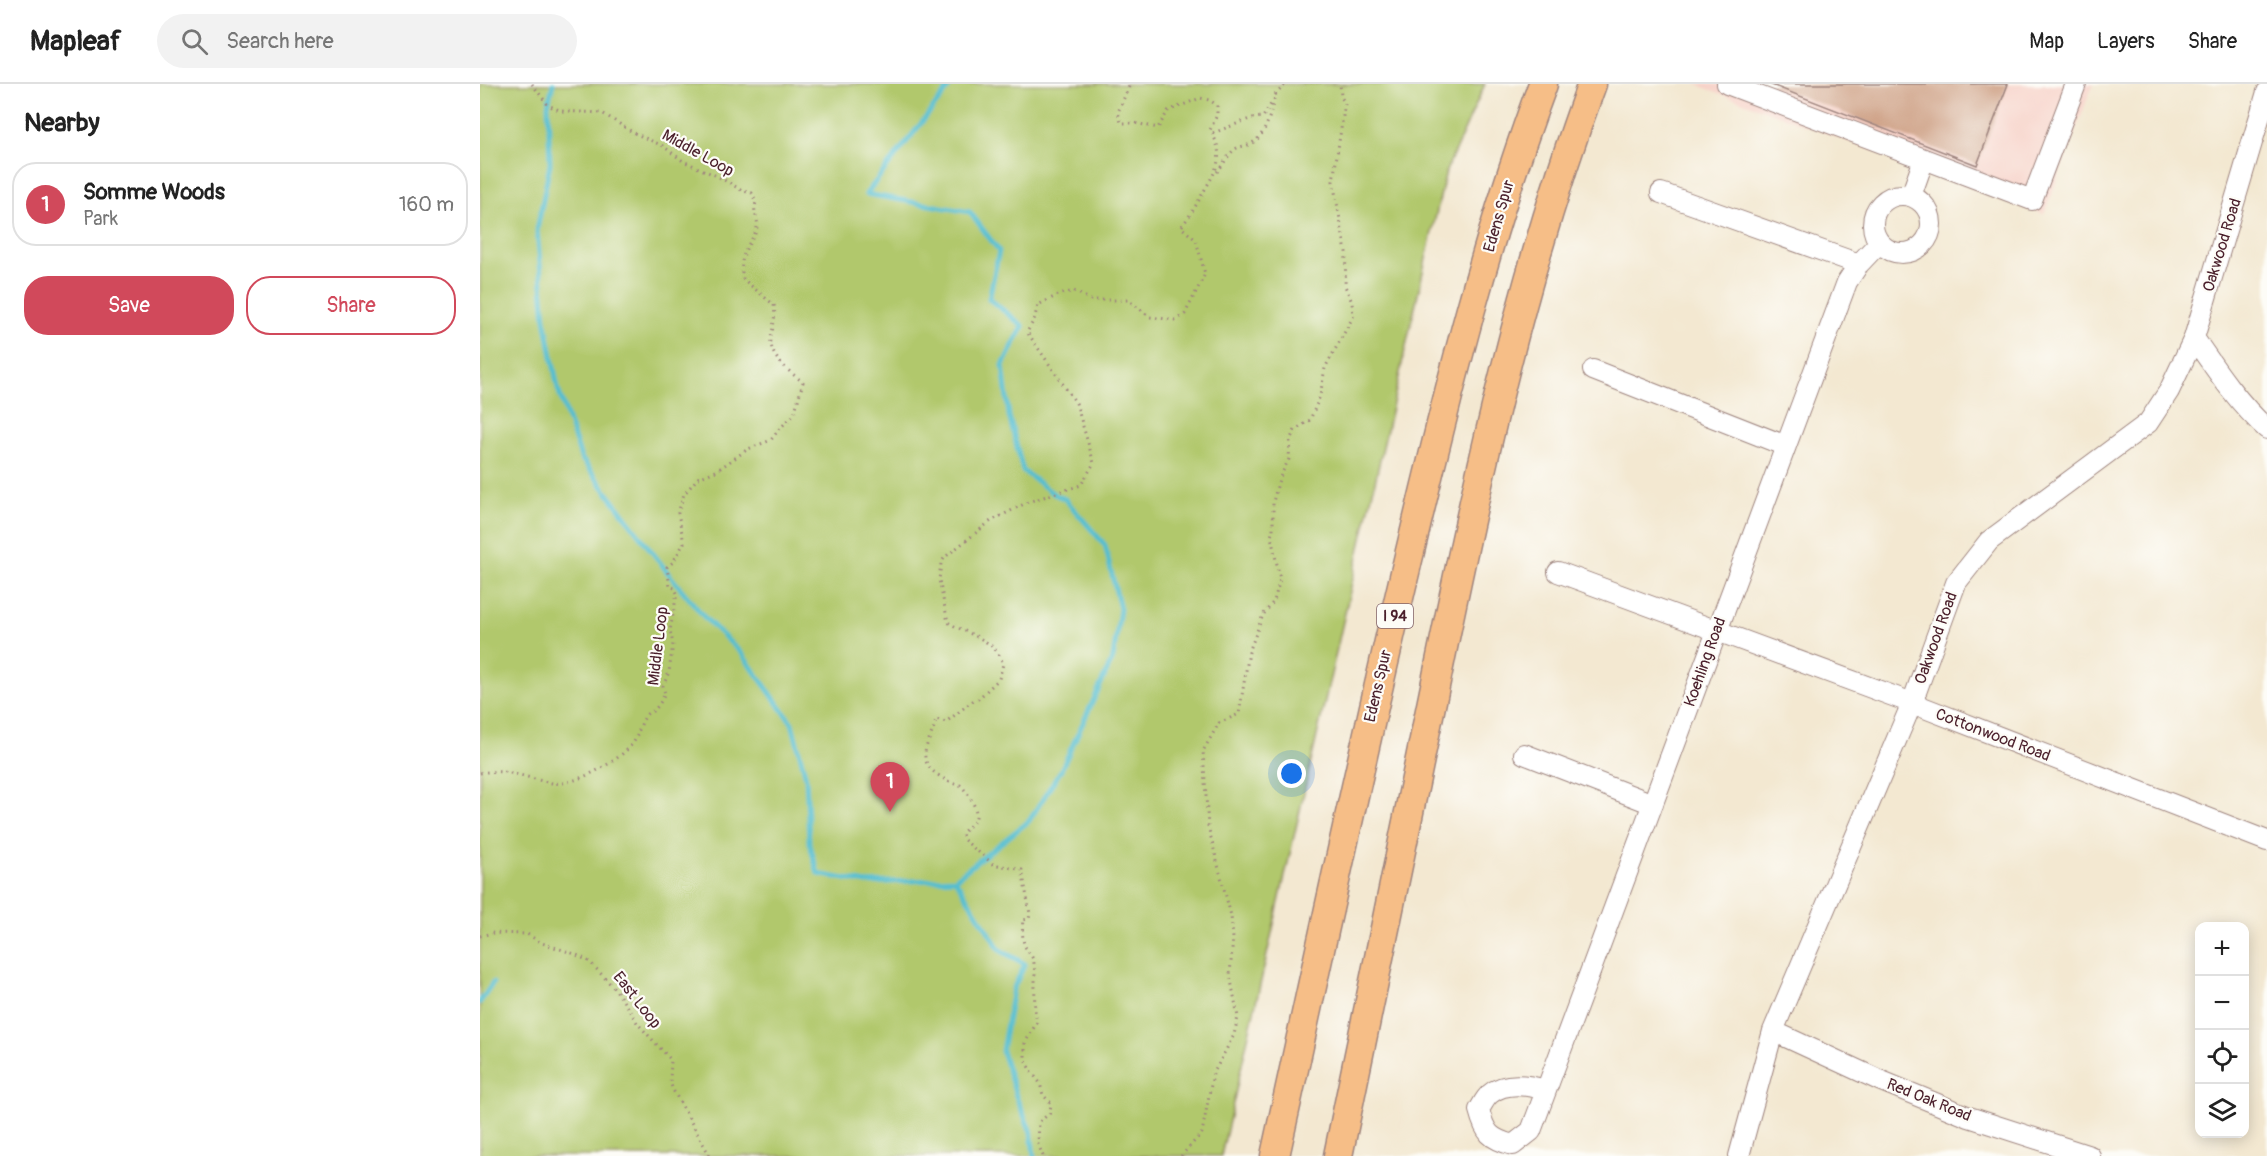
<!DOCTYPE html>
<meta charset="utf-8">
<style>
:root{--surface:#fff;--page:#f2f2f2;--text:#222;--muted:#767676;--line:#e0e0e0;--accent:#d1495b}
body{margin:0;font-family:Pangolin,sans-serif;background:var(--page);color:var(--text)}
.controls{position:absolute;right:18px;bottom:18px;display:grid;overflow:hidden;border-radius:12px;box-shadow:0 3px 15px #0003}
.controls button{width:54px;height:54px;display:grid;place-items:center;padding:0;border:0;border-bottom:2px solid var(--line);background:var(--surface);color:var(--text);font:30px sans-serif}
.you{position:absolute;left:812px;top:690px;width:21px;height:21px;margin:-15px;border:4px solid #fff;border-radius:50%;background:#1a73e8;box-shadow:0 0 0 9px #1a73e833}
.badge{display:grid;place-items:center;width:39px;height:39px;border-radius:50%;background:var(--accent);color:#fff;font-size:20px;font-weight:700}
.pin{position:absolute;translate:-50% -50px;filter:drop-shadow(0 2px 3px #0008)}
.pin::after{content:'';position:absolute;top:32px;width:21px;height:18px;background:inherit;clip-path:polygon(0 0,100% 0,50% 100%)}
.list{margin:0;padding:0;list-style:none}
h2{display:flex;justify-content:space-between;align-items:center;height:78px;margin:0;padding:0 24px;font-size:26px}
h2 small{font-size:20px;font-weight:400;color:var(--muted)}
.list li{display:grid;grid-template-columns:39px 1fr auto;gap:18px;align-items:center;box-sizing:border-box;height:84px;margin:0 12px 12px;padding:0 12px;border:2px solid var(--line);border-radius:24px}
.list b{display:block;font-size:22px;white-space:nowrap}
.list p{margin:0;font-size:20px;white-space:nowrap;color:var(--muted)}
.list em{font-size:20px;font-style:normal;color:var(--muted)}
.actions{display:flex;gap:12px;padding:18px 24px}
.actions a{flex:1;padding:14px 0;border:2px solid var(--accent);border-radius:24px;text-align:center;font-size:21px;color:var(--accent)}
.actions .main{background:var(--accent);color:#fff}
.icon{flex:none;width:33px;height:33px;fill:none;stroke:currentColor;stroke-width:2;stroke-linecap:round;stroke-linejoin:round}
.map{position:relative;flex:none;width:1787px;height:1072px;overflow:hidden}
header{display:flex;align-items:center;gap:36px;box-sizing:border-box;height:84px;padding:0 30px;background:var(--surface);border-bottom:2px solid var(--line)}
header strong{font-size:28px}
nav{display:flex;gap:33px;margin-inline-start:auto;font-size:21px}
.search{width:420px;height:54px;background:var(--page);display:flex;align-items:center;gap:15px;box-sizing:border-box;padding:0 21px;border-radius:33px;color:var(--muted);font-size:22px}
main{display:flex}
aside{flex:1;background:var(--surface)}
.map>svg:first-child{display:block}
.built{fill:#f7d1c8}
.green{fill:#b1c86c;stroke:#7e744c;stroke-width:1.5}
.lines{fill:none;stroke-linecap:round;stroke-linejoin:round}
.stream{stroke:#54bed0;stroke-width:5}
.building{fill:#d0a48a}
.minor-casing{stroke:#9e847e;stroke-width:22}
.highway-casing{stroke:#9e847e;stroke-width:31}
.path{stroke:#9e847e;stroke-width:3;stroke-dasharray:1.5 4.5;stroke-linecap:butt}
.minor{stroke:#fff;stroke-width:20}
.highway{stroke:#f6be87;stroke-width:28}
.labels{text-anchor:middle;dominant-baseline:central;stroke-width:4.5;stroke-linejoin:round;paint-order:stroke}
.shield{fill:#fdfcf7;stroke:#806168;stroke-width:1.5}
.shield-label{font-size:15px;font-weight:bold;fill:#4a1f2b}
.street-label{font-size:16px;fill:#4a1f2b;stroke:#fdfcf7}
</style>
<header>
<strong>Mapleaf</strong>
<div class="search"><svg class="icon" aria-label="search" viewBox="0 0 24 24"><circle cx="10" cy="10" r="6"/><path d="M15 15l6 6"/></svg>Search here</div>
<nav><a>Map</a><a>Layers</a><a>Share</a></nav>
</header>
<main>
<aside>
<h2>Nearby<small></small></h2>
<ul class="list">
<li><span class="badge">1</span><div><b>Somme Woods</b><p>Park</p></div><em>160 m</em></li>
</ul>
<div class="actions"><a class="main">Save</a><a>Share</a></div>
</aside>
<div class="map">
<svg width="1787" height="1072" viewBox="0 0 1787 1072">
<rect width="100%" height="100%" fill="#fdfcf7"/>
<filter id="ink" filterUnits="userSpaceOnUse"><feTurbulence type="fractalNoise" baseFrequency=".0167" numOctaves="2"/><feDisplacementMap in="SourceGraphic" scale="12" xChannelSelector="R" yChannelSelector="G"/><feConvolveMatrix kernelMatrix="1 2 1 2 8 2 1 2 1" color-interpolation-filters="sRGB"/></filter>
<filter id="wash" filterUnits="userSpaceOnUse"><feTurbulence type="fractalNoise" baseFrequency=".008" numOctaves="4" result="noise"/><feDisplacementMap in="SourceGraphic" scale="24" xChannelSelector="R" yChannelSelector="G"/><feGaussianBlur stdDeviation="1.35" result="paint"/><feColorMatrix in="noise" values="0 0 0 0 0 0 0 0 0 0 0 0 0 0 0 0 0 1.4 0 .05"/><feComposite in="paint" operator="in"/></filter>
<g filter="url(#wash)">
<rect width="100%" height="100%" fill="#f3e8d1"/>
<path class="built" d="M 1215,0 L 1613,0 L 1564,130 Z"/>
<path class="green" d="M 0,0 L 1005,0 L 966,87 L 741,1072 L 0,1072 Z"/>
<g class="lines">
<path class="stream" d="M 73,0 L 68,21 L 70,80 L 57,146 L 65,235 L 78,305 L 101,374 L 188,489 L 225,534 L 262,570 L 312,639 L 326,694 L 329,757 L 338,790 L 387,799 L 475,795 L 549,737 L 581,686 L 633,574 L 640,525 L 625,461 L 585,415 L 574,410 L 543,387 L 529,332 L 523,281 L 543,242 L 509,215 L 519,167 L 490,128 L 386,110 L 471,1
M 475,795 L 520,866 L 545,880 L 533,905 L 522,967 L 537,1015 L 551,1048 L 554,1072
M 0,918 L 13,899"/>
</g>
<g id="blocks">
<path class="building" d="M 1289,0 L 1528,0 L 1497,81 Z"/>
</g>
</g>
<g filter="url(#ink)">
<use href="#blocks" fill-opacity="0" stroke="#9e847e" stroke-width="1.5"/>
<g class="lines">
<g class="minor-casing">
<path id="minor" d="M 1247,0 L 1552,116 L 1596,0
M 1181,109 L 1379,180
M1393 140a29 29 0 1 1 58 0a29 29 0 1 1-58 0Z
M 1431,112 L 1444,75
M 1714,254 C 1736,286 1758,319 1787,345
M 1113,286 L 1306,362
M 1078,488 L 1432,619 L 1787,757
M 1044,670 L 1173,720
M 1293,947 L 1399,996 L 1489,1033 L 1610,1072
M 1066,1006 C 1049,1001 1025,997 1010,1010 C 1005,1014 1002,1021 999,1026 C 1005,1049 1010,1055 1033,1061 L 1051,1047 L 1367,198 L 1379,180 L 1399,159
M 1259,1072 L 1293,947 L 1432,619 L 1476,499 L 1509,457 L 1668,339 L 1689,307 L 1714,254 L 1787,8"/>
</g>
<g class="highway-casing">
<path id="highway" d="M 795,1072 C 840,867 883,663 932,459 C 969,304 1007,149 1063,0
M 858,1072 C 892,907 926,743 960,578 C 1000,383 1043,187 1112,0"/>
</g>
<path class="path" d="M 795,11 L 806,0
M 733,49 L 772,34 L 783,33 L 791,20
M 737,88 C 743,81 748,71 754,66 C 760,61 766,63 772,59 C 788,50 791,25 796,9
M 0,689 C 28,684 45,694 72,699 C 94,703 144,675 155,656 C 159,648 161,637 167,630 C 169,628 172,628 174,626 C 179,622 182,615 185,610 L 183,602 L 189,588 L 193,560 L 190,546 L 197,509 L 195,504 L 190,503 L 187,483 L 193,478 L 204,459 L 198,429 L 204,410 L 218,394 L 236,387 L 268,365 L 291,356 L 300,344 L 314,331 L 323,298 C 309,287 289,274 291,254 C 293,242 296,232 294,221 L 263,195 C 261,185 261,175 266,165 C 269,158 276,151 277,143 C 279,134 272,128 276,119 L 272,109 L 263,107 L 239,93 L 203,77 L 183,62 L 154,49 L 122,29 L 81,27 L 68,21 L 52,0
M 0,852 L 13,849 L 47,850 L 62,859 L 95,870 L 110,878 L 136,906 L 158,940 L 191,976 L 190,998 L 193,1006 L 230,1072
M 563,1072 L 558,1060 L 559,1038 L 570,1029 L 571,1019 L 563,1011 L 560,999 L 550,986 L 545,975 L 545,959 L 557,938 C 552,919 557,900 554,881 C 554,873 549,870 546,864 C 542,859 542,843 543,836 L 549,835 L 550,830 L 542,786 L 513,780 L 484,756 L 482,750 C 485,745 492,741 495,736 C 500,726 487,707 480,701 C 471,700 466,696 458,691 C 432,673 452,658 456,635 L 466,638 L 494,616 L 498,615 L 519,595 L 523,580 C 515,554 487,551 468,538 L 459,496 L 461,479 L 465,473 L 511,437 L 548,418 L 601,401 L 614,379 L 596,319 L 547,248 L 554,236 L 558,221 L 578,211 L 594,207 L 611,216 L 648,216 L 670,233 L 695,236 L 705,230 L 725,190 L 716,156 L 701,143 C 710,132 717,120 724,107 C 737,85 746,71 730,46 L 737,31 L 737,21 L 729,16 L 720,14 L 688,27 L 678,44 L 655,39 L 641,39 L 638,28 L 650,0
M 701,1072 L 722,1049 L 733,990 L 754,951 L 758,933 L 750,891 L 753,854 L 751,832 L 728,742 L 723,667 L 739,639 L 759,630 L 769,568 L 783,531 L 794,517 L 800,495 L 791,452 L 793,446 L 793,418 L 799,395 L 809,375 L 810,356 L 815,346 L 830,336 L 840,312 L 845,284 L 873,233 L 872,218 L 865,202 L 866,168 L 853,97 L 865,19 L 861,13 L 860,0"/>
<use href="#minor" class="minor"/>
<use href="#highway" class="highway"/>
</g>
</g>
<g class="labels">
<rect class="shield" x="897" y="520" width="36" height="24" rx="4.5"/>
<g class="shield-label">
<text x="915" y="532">I 94</text>
</g>
<g class="street-label">
<text transform="translate(218 69) rotate(29)">Middle Loop</text>
<text transform="translate(1019 132) rotate(-74)">Edens Spur</text>
<text transform="translate(1742 161) rotate(-73)">Oakwood Road</text>
<text transform="translate(1456 554) rotate(-70)">Oakwood Road</text>
<text transform="translate(178 562) rotate(-83)">Middle Loop</text>
<text transform="translate(1225 578) rotate(-70)">Koehling Road</text>
<text transform="translate(898 602) rotate(-77)">Edens Spur</text>
<text transform="translate(1513 651) rotate(21)">Cottonwood Road</text>
<text transform="translate(157 916) rotate(52)">East Loop</text>
<text transform="translate(1449 1016) rotate(22)">Red Oak Road</text>
</g>
</g>
</svg>
<div class="controls">
<button>+</button>
<button>−</button>
<button><svg class="icon" aria-label="locate" viewBox="0 0 24 24"><circle cx="12" cy="12" r="6"/><path d="M12 2v4M12 18v4M2 12h4M18 12h4"/></svg></button>
<button><svg class="icon" aria-label="layers" viewBox="0 0 24 24"><path d="M12 4l9 5-9 5-9-5zM3 14l9 5 9-5"/></svg></button>
</div>
<div class="you"></div>
<div class="pin badge" style="left:410px;top:728px">1</div>
</div>
</main>
